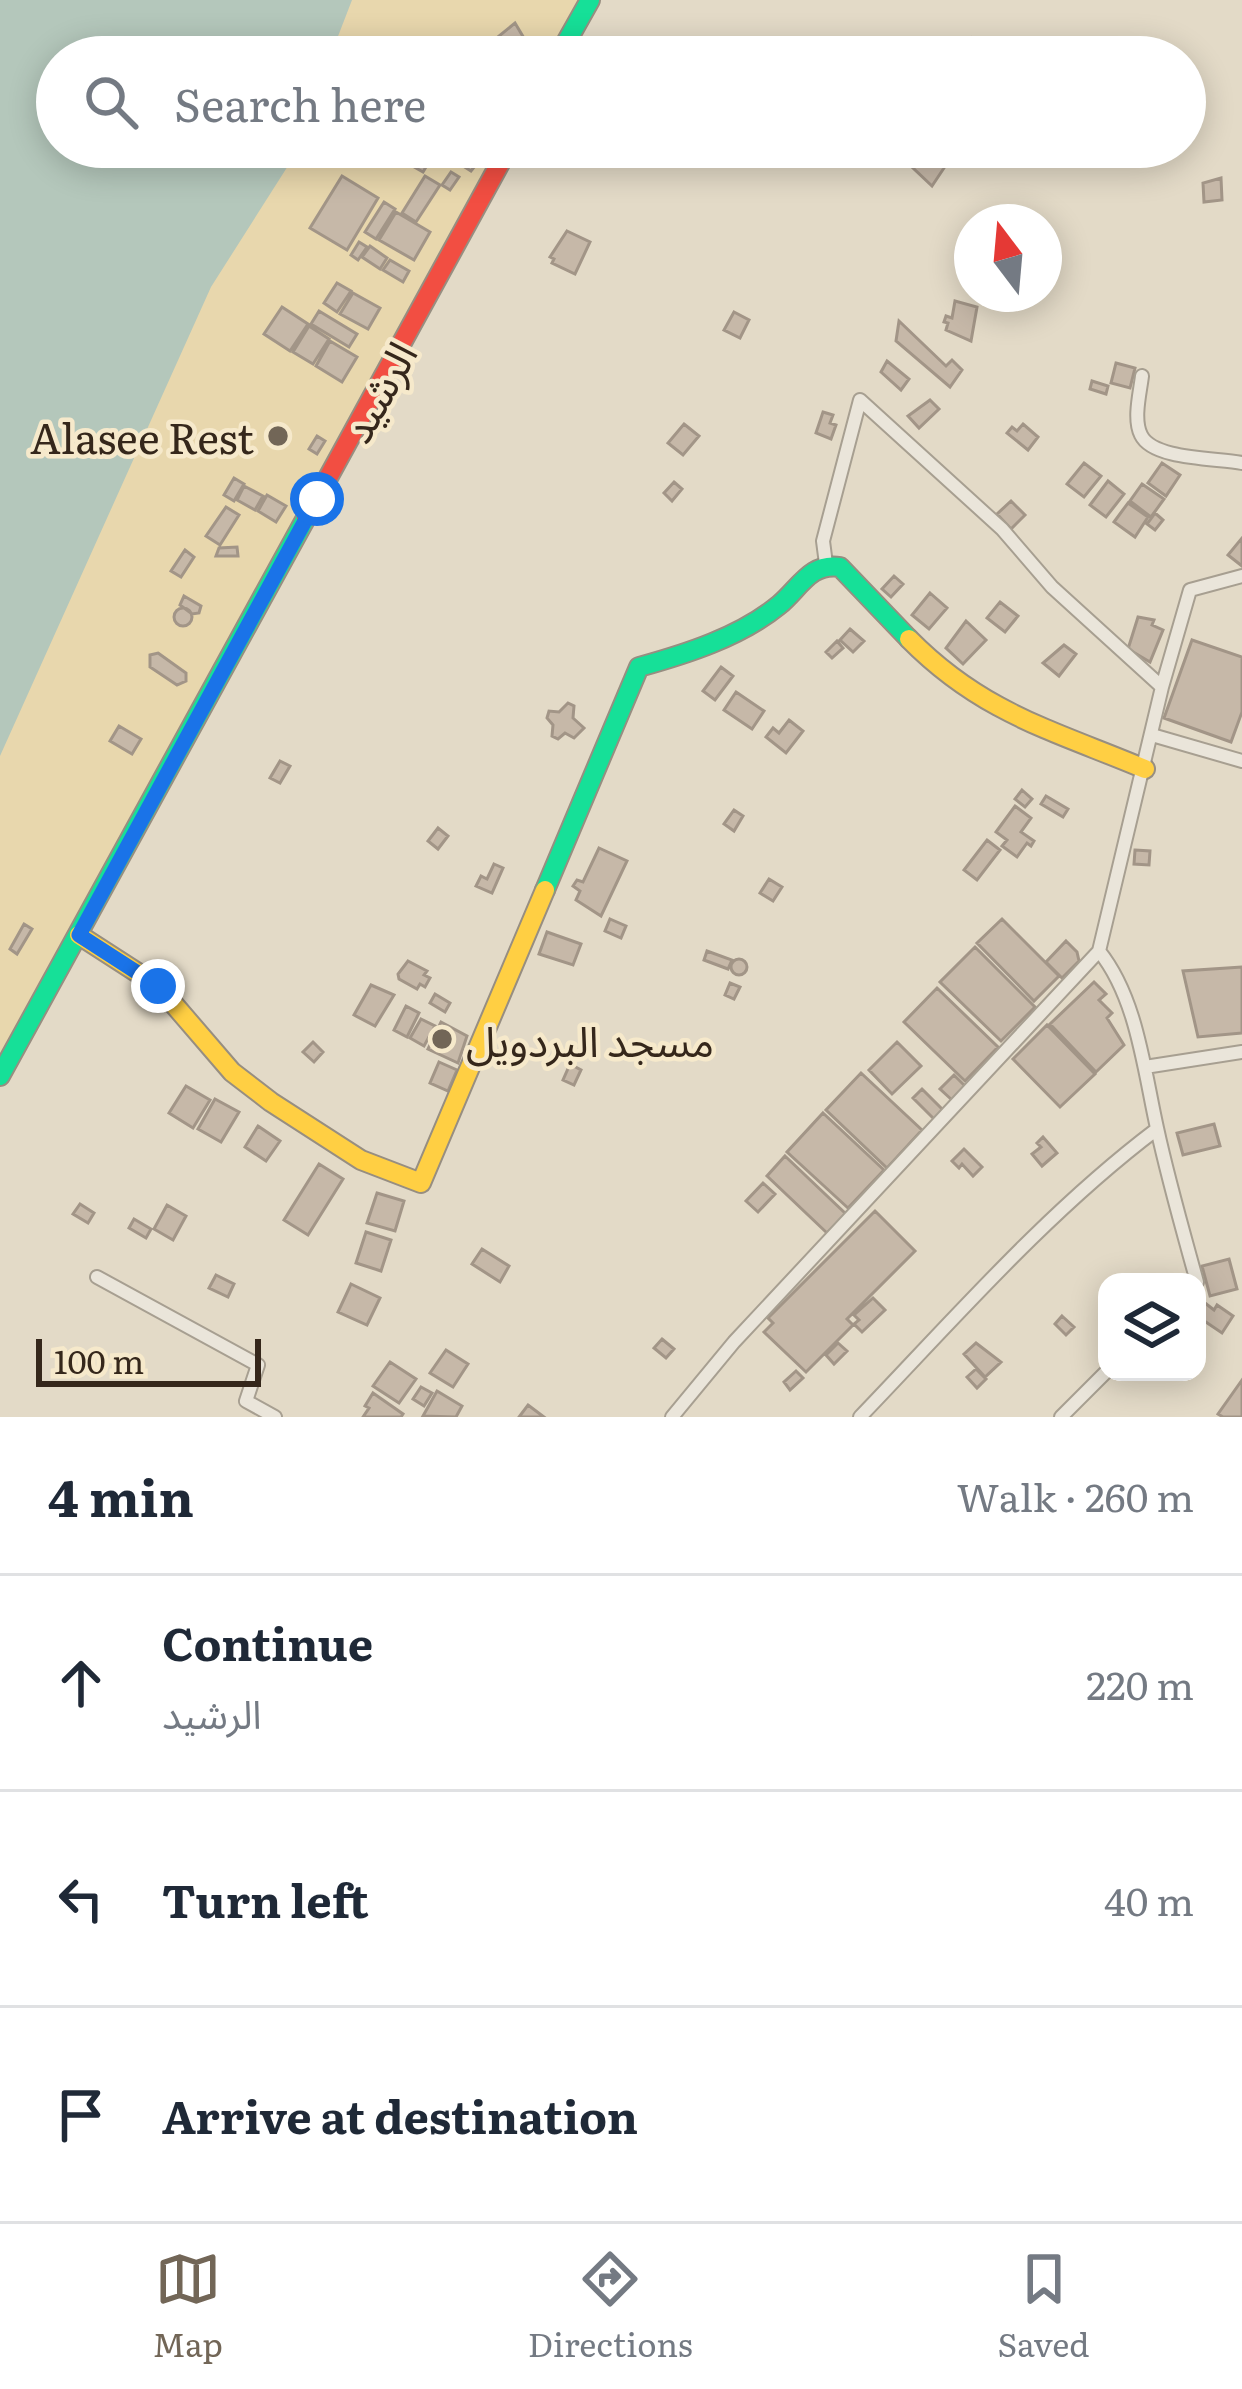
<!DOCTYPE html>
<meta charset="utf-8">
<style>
:root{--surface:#fff;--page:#f2f2f3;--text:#1f2937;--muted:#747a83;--line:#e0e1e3;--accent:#726657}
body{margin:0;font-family:Literata,"Noto Sans Arabic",serif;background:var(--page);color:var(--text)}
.controls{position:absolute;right:36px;bottom:36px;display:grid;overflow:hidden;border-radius:24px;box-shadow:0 6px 30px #0003}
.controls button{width:108px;height:108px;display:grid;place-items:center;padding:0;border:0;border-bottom:3px solid var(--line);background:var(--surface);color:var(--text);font:60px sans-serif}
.compass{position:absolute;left:954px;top:204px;width:108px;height:108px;border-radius:50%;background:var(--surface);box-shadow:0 6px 30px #0003;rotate:344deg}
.scale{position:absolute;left:36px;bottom:30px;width:225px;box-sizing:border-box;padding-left:12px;border:6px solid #35271b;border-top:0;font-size:33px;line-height:42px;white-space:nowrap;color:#35271b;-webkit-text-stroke:9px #f6e9cb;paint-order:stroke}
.stop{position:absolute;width:36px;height:36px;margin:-27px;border:9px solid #1a73e8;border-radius:50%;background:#fff}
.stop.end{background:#1a73e8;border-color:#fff;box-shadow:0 3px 12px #0008}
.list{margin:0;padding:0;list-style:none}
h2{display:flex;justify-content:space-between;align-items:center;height:156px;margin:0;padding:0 48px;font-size:51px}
h2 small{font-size:39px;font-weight:400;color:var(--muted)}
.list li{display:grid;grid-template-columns:78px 1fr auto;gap:36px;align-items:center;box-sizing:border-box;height:216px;padding:0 48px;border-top:3px solid var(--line)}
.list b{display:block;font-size:45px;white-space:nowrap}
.list p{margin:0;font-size:39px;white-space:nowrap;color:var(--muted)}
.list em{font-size:39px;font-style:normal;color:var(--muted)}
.icon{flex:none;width:66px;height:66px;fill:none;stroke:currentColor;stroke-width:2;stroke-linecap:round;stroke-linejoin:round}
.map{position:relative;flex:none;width:1242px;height:1417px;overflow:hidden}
.search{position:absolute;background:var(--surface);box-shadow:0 6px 30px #0003;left:36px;right:36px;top:36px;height:132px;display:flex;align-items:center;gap:30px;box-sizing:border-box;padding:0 42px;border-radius:66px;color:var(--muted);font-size:45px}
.sheet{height:804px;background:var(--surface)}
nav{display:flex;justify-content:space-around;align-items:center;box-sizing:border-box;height:168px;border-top:3px solid var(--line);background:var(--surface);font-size:33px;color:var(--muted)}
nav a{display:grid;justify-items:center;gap:6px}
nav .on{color:var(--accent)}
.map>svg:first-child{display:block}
.sand{fill:#e8d7ad}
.water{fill:#b4c7bb}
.building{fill:#c6b8a8;stroke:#a29587;stroke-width:3}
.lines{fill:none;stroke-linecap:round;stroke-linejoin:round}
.street-casing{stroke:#a79f91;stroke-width:16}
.fast-casing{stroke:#978e81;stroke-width:22}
.slow-casing{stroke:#978e81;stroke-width:22}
.jam-casing{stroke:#978e81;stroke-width:22}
.street{stroke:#eae5da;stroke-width:12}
.fast{stroke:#16e098;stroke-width:18}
.slow{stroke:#ffcf43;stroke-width:18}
.jam{stroke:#f24e42;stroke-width:18}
.route{stroke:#1a73e8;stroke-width:15}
.poi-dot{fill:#726657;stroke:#f6e9cb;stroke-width:4.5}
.labels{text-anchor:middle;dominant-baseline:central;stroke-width:9;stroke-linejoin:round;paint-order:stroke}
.street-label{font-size:42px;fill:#35271b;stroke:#f6e9cb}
.poi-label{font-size:42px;fill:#35271b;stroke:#f6e9cb;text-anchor:end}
</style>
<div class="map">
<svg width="1242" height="1417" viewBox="0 0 1242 1417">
<rect width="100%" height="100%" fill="#e3dac7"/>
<path class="sand" d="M 317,0 L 578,0 L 550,57 L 294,57 Z
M 251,147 L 503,147 L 0,1065 L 0,702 Z"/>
<path class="water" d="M 0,0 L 352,0 L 330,57 L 57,57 L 57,147 L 300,147 L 211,287 L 0,756 Z"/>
<path class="building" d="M 515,23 L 528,45 L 523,49 L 525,52 L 519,57 L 498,57 L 488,45 Z
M 972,38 L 982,45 L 979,51 L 989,57 L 961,57 Z
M 420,147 L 438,147 L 423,172 L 409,164 Z
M 441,147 L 475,166 L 471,171 L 438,150 Z
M 447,147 L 476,147 L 477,148 L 468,161 Z
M 926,147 L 948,149 L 937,163 L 944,168 L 932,186 L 912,167 Z
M 451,172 L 459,177 L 450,190 L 442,185 Z
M 342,176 L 378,198 L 347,250 L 310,228 Z
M 425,176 L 440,185 L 416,222 L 402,213 Z
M 1221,178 L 1222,200 L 1204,202 L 1203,183 Z
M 384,202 L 395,209 L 376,239 L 365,232 Z
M 396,212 L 430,232 L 414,260 L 379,240 Z
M 567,231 L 590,242 L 575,274 L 552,263 L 554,259 L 550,257 Z
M 359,242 L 367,247 L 358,260 L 351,255 Z
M 370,246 L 387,258 L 380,269 L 362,257 Z
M 390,260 L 409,271 L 403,282 L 383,270 Z
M 337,283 L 351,291 L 337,312 L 324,303 Z
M 353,293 L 380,308 L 368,329 L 340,314 Z
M 955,301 L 977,307 L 971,341 L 946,330 L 948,323 L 944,322 L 946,316 L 952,318 Z
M 282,307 L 308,324 L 290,351 L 264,334 Z
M 319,311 L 357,334 L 349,347 L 311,324 Z
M 734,312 L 749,320 L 740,338 L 724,330 Z
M 899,321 L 946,366 L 952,360 L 962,370 L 950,387 L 896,341 Z
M 309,326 L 329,339 L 313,364 L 293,352 Z
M 330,341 L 357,357 L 342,382 L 316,366 Z
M 887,361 L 909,379 L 901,390 L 881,372 Z
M 1116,363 L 1135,368 L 1130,388 L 1111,383 Z
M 1092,381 L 1108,386 L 1106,394 L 1090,389 Z
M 930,400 L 939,409 L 919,428 L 908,416 Z
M 823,412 L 833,415 L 830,423 L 836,425 L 831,439 L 816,433 Z
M 684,424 L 699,436 L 683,455 L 668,443 Z
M 1023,424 L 1038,437 L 1028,450 L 1007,433 L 1012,427 L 1017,431 Z
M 317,436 L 325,441 L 317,454 L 309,449 Z
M 1084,463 L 1101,476 L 1084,497 L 1067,484 Z
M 1162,463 L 1180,475 L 1166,496 L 1148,483 Z
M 234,478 L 244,484 L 234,501 L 224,495 Z
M 1108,481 L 1124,494 L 1106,517 L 1090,505 Z
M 674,482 L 682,489 L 672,501 L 664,493 Z
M 1142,484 L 1164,499 L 1151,517 L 1130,501 Z
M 244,486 L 263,496 L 255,510 L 237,500 Z
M 267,495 L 286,506 L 276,522 L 258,511 Z
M 1011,501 L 1025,515 L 1011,529 L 997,514 Z
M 1128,503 L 1148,517 L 1135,537 L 1114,522 Z
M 226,507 L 239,515 L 220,545 L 206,536 Z
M 1155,513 L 1163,520 L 1155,530 L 1147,524 Z
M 1242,538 L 1242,566 L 1228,555 Z
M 237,547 L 238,556 L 216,556 L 219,548 Z
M 185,550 L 194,557 L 181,577 L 171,571 Z
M 894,576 L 903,584 L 891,597 L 882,589 Z
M 930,593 L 947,608 L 929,629 L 912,615 Z
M 184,596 L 201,606 L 199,613 L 192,614 L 180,605 Z
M 1000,602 L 1018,616 L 1005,632 L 987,618 Z
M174 617a9 9 0 1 1 18 0a9 9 0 1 1-18 0Z
M 1138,617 L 1154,620 L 1152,625 L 1163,630 L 1150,662 L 1128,649 Z
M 966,621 L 986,640 L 963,664 L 946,648 Z
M 850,629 L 864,641 L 853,652 L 840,640 Z
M 1192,640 L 1242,657 L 1242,712 L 1231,742 L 1164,718 Z
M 837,641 L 843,648 L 832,658 L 826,652 Z
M 1064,645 L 1076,654 L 1059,676 L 1043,663 Z
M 158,653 L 186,673 L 186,681 L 177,685 L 150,667 L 150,655 Z
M 721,667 L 733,676 L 715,700 L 703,691 Z
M 736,692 L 764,711 L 752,729 L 724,710 Z
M 568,703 L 574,706 L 573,718 L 584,728 L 574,738 L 565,733 L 558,739 L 552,736 L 553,725 L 547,718 L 549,711 L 559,712 Z
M 789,720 L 803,731 L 786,753 L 766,737 L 773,728 L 779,733 Z
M 119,726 L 141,739 L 132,754 L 110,741 Z
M 280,761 L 290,766 L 280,783 L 270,778 Z
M 1022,790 L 1032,799 L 1025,807 L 1015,799 Z
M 1046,796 L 1068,809 L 1063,817 L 1041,804 Z
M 1015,806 L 1031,818 L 1021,832 L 1034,841 L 1031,846 L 1027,843 L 1017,857 L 1002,846 L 1007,840 L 996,832 Z
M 734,810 L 743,816 L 734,831 L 724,824 Z
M 438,828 L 448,836 L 438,849 L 428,841 Z
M 987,840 L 1000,850 L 977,880 L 964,870 Z
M 599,848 L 627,861 L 601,916 L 576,900 L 580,891 L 573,886 L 577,880 L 583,882 Z
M 1135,850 L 1150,851 L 1149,865 L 1134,864 Z
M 494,864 L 503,868 L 492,893 L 476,886 L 481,876 L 487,879 Z
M 769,879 L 782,887 L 773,901 L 760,893 Z
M 610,919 L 626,926 L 621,938 L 605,931 Z
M 1002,919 L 1059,976 L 1034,1001 L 977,943 Z
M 24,924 L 32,929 L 17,954 L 10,949 Z
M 547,932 L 581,944 L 573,965 L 539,954 Z
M 1066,941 L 1077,952 L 1079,961 L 1062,978 L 1046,962 Z
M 975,947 L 1035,1007 L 1001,1041 L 940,982 Z
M 707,951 L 732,960 L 728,969 L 704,960 Z
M731 967a8 8 0 1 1 16 0a8 8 0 1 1-16 0Z
M 408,961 L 427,971 L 424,975 L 430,978 L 425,987 L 420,984 L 417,989 L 399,979 L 398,974 Z
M 1242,967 L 1242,1033 L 1198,1037 L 1183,971 Z
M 1094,982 L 1106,994 L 1099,1000 L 1112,1013 L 1107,1018 L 1124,1045 L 1096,1072 L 1050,1024 Z
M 730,983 L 740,987 L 734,999 L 725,995 Z
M 371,985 L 394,995 L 375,1026 L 354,1015 Z
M 937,988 L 998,1047 L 965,1081 L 904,1022 Z
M 435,994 L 450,1003 L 445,1012 L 430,1003 Z
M 406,1006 L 419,1013 L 407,1037 L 394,1030 Z
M 421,1019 L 435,1026 L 424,1046 L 410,1038 Z
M 441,1022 L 467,1036 L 458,1063 L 428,1049 Z
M 1047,1025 L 1095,1074 L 1060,1107 L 1013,1059 Z
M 313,1042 L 323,1052 L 314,1062 L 303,1052 Z
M 897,1042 L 921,1066 L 892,1094 L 869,1070 Z
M 439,1062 L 457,1070 L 448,1091 L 430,1083 Z
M 570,1064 L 581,1070 L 574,1085 L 563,1080 Z
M 861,1073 L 922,1130 L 887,1168 L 826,1110 Z
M 954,1075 L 965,1086 L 952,1100 L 940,1089 Z
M 186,1086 L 210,1100 L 193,1128 L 169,1113 Z
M 922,1089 L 943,1110 L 934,1119 L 913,1098 Z
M 215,1099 L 239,1112 L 221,1142 L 198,1129 Z
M 823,1113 L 884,1170 L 848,1208 L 787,1152 Z
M 1214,1124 L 1220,1146 L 1183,1155 L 1177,1133 Z
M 258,1126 L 280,1141 L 266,1161 L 245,1147 Z
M 1043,1137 L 1057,1153 L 1042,1166 L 1032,1154 L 1041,1147 L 1037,1143 Z
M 964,1149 L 982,1167 L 973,1176 L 962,1164 L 959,1168 L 952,1161 Z
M 785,1156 L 846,1214 L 827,1233 L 767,1176 Z
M 319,1164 L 343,1179 L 308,1235 L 284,1220 Z
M 763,1183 L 775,1194 L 758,1212 L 746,1201 Z
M 377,1193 L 404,1201 L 395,1231 L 367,1223 Z
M 80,1204 L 94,1213 L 88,1223 L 73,1214 Z
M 167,1205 L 186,1216 L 173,1240 L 154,1229 Z
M 875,1211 L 915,1251 L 847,1319 L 853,1325 L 806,1372 L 764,1332 L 773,1323 L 768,1318 Z
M 134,1219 L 151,1229 L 146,1238 L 129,1228 Z
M 366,1232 L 391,1240 L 381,1271 L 356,1263 Z
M 482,1249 L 509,1266 L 500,1282 L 472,1264 Z
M 1229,1259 L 1237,1289 L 1210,1296 L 1202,1266 Z
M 216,1275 L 234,1284 L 228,1297 L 209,1288 Z
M 351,1284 L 380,1298 L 367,1325 L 338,1312 Z
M 873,1298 L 885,1310 L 862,1332 L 854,1324 L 859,1320 L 854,1315 Z
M 1205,1303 L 1214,1310 L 1217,1305 L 1233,1316 L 1222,1333 L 1197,1316 Z
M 1062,1316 L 1074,1327 L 1066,1335 L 1055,1324 Z
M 662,1339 L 674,1349 L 666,1358 L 654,1348 Z
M 838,1343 L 847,1351 L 834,1364 L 826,1355 Z
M 976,1343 L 1001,1362 L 985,1377 L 964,1354 Z
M 446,1350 L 468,1364 L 453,1387 L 430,1373 Z
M 390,1362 L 416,1379 L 399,1403 L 373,1386 Z
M 976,1369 L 986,1379 L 977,1388 L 967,1377 Z
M 796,1371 L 803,1378 L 790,1390 L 784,1382 Z
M 1242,1380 L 1242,1417 L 1223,1417 L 1218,1414 Z
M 421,1387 L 432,1393 L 424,1406 L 413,1399 Z
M 437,1391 L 462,1406 L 456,1417 L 423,1416 Z
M 373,1393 L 403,1414 L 401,1417 L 363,1417 L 369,1408 L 365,1406 Z
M 528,1405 L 544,1417 L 519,1417 Z"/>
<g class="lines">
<g class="street-casing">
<path id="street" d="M 1142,376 C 1140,393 1133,419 1141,435 C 1153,460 1217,458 1242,463
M 826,564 L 823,541 L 860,400 L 1002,529 L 1052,587 L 1162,687
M 1152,735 L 1242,761
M 1145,1067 L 1242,1052
M 97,1277 L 258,1365 L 246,1401 L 275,1417
M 1197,1282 C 1183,1231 1168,1179 1157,1128 C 1144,1070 1137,998 1099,951 L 1162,687 L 1190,590 L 1242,576
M 672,1417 L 734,1342 L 1099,951
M 860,1417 C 955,1318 1047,1212 1157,1129
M 1061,1417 L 1107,1371"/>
</g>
<g class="fast-casing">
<path id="fast" d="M 558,57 L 590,0
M 545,890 L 639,667 C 686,654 740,637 779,605 C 799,589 810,562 840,567 L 909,639
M 0,1076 L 306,518"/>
</g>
<g class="slow-casing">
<path id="slow" d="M 909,639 C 982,713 1052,730 1145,769
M 79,935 L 158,986 L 232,1072 L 271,1102 L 361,1160 L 421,1183 L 545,890"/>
</g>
<g class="jam-casing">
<path id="jam" d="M 306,518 L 509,147"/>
</g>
<use href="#street" class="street"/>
<use href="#fast" class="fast"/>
<use href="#slow" class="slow"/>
<use href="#jam" class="jam"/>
</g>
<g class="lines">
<path class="route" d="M 158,986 L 79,935 L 317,499"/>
</g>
<g class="poi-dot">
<circle cx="278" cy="436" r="12"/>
<circle cx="442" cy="1039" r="12"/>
</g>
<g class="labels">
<g class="street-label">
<text transform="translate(377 391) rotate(-61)">الرشيد</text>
</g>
<g class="poi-label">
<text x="254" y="436">Alasee Rest</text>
<text x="466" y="1039" text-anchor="start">مسجد البردويل</text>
</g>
</g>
</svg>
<div class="controls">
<button><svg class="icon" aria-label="layers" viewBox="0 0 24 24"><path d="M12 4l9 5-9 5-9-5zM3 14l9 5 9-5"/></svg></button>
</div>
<svg class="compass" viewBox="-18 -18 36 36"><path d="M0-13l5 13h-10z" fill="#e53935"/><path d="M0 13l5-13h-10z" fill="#747a83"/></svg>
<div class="scale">100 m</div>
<div class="stop" style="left:317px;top:499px"></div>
<div class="stop end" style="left:158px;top:986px"></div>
<div class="search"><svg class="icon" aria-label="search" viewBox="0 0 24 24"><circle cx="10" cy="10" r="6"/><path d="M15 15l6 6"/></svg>Search here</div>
</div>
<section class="sheet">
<h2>4 min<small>Walk · 260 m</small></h2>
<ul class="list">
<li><svg class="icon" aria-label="ahead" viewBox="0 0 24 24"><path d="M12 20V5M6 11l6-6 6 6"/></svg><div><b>Continue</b><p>الرشيد</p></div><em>220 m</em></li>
<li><svg class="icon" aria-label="left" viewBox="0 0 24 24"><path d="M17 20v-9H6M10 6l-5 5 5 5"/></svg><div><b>Turn left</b></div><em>40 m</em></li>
<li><svg class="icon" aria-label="arrive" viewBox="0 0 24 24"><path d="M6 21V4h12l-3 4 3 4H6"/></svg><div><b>Arrive at destination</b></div></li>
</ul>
</section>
<nav>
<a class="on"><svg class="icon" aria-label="map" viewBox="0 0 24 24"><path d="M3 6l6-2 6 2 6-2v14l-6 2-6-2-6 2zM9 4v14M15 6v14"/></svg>Map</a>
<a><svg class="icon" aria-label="directions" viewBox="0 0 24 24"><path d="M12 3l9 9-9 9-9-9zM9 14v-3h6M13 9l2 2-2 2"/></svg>Directions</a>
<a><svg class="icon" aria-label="saved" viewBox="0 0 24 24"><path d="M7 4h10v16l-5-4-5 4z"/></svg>Saved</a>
</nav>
